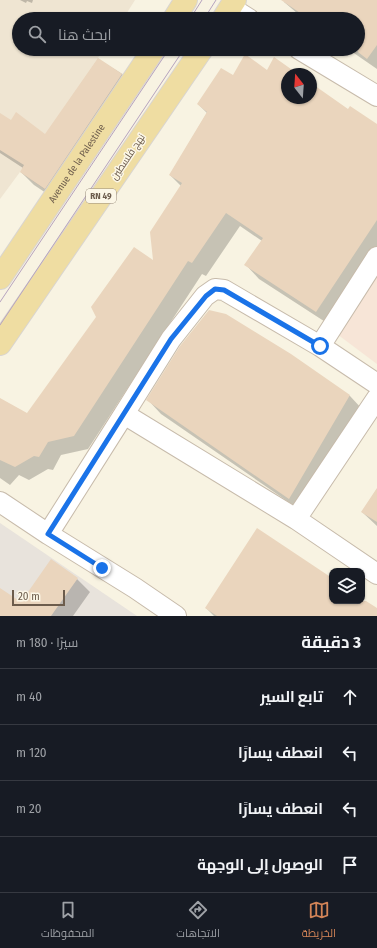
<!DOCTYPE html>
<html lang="ar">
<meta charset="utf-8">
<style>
:root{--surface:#171b24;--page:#242831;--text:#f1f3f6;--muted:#9ea1a6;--line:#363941;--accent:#d38457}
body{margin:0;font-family:"Fira Sans Condensed",Cairo,sans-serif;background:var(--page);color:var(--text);direction:rtl}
.controls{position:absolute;right:12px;bottom:12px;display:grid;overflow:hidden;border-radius:8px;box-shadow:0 1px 3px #0004}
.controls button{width:36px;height:36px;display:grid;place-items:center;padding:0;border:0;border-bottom:1px solid var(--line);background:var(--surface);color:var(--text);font:20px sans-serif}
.compass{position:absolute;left:281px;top:68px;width:36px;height:36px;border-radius:50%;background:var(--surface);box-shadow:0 1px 3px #0004;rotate:343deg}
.scale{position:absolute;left:12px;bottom:10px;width:53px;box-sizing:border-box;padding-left:4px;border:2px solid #6c5c4c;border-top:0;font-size:11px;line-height:14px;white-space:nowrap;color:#6c5c4c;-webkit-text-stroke:3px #fcf7e7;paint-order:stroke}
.stop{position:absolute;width:12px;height:12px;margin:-9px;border:3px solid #1a73e8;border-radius:50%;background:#fff}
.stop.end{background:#1a73e8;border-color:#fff;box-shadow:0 1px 4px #0008}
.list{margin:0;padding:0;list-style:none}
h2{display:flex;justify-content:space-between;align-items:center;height:52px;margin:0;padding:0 16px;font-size:17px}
h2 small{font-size:13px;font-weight:400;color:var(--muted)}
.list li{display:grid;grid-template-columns:26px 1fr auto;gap:12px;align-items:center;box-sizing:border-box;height:56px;padding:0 16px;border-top:1px solid var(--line)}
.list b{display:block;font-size:15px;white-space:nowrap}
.list em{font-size:13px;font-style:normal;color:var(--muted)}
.icon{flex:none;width:22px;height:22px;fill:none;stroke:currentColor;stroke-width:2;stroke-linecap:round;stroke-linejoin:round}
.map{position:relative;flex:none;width:377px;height:616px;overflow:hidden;direction:ltr}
.search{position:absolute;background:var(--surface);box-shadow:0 1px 3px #0004;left:12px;right:12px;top:12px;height:44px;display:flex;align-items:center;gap:10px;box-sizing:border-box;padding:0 14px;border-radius:22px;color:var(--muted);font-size:15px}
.sheet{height:276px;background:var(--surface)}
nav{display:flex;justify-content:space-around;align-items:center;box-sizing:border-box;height:56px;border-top:1px solid var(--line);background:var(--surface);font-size:11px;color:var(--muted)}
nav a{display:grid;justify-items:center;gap:2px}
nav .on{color:var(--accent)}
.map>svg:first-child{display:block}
.residential{fill:#efe5d2}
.commercial{fill:#f7e5d7}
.industrial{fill:#e8e3dc}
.shadow{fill:#0003}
.building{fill:#ead5bd}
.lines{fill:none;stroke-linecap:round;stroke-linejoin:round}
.minor-casing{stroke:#c7bbab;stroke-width:22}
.primary-casing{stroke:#d9d5d0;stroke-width:24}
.minor{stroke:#fff;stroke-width:20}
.primary{stroke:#efdda2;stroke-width:22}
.tram{stroke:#b6a3bf;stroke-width:1}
.route{stroke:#1a73e8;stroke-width:5}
.labels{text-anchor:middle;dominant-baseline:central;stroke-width:3;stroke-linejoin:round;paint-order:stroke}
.shield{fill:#fcf7e7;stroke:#978a7a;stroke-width:1}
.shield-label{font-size:9px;font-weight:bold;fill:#6c5c4c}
.street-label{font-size:10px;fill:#6c5c4c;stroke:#fcf7e7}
</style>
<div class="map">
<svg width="377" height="616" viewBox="0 0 377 616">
<rect width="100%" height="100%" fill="#f8f3e2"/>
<path class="residential" d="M 0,0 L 135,0 L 123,19 L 19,19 L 19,49 L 103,49 L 98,58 L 126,76 L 50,193 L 20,172 L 0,199 Z"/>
<path class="commercial" d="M 377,266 L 377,364 L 337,334 Z"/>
<path class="industrial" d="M 0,523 L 137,616 L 0,616 Z"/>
<path class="shadow" d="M 20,0 L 33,0 L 32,3 L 27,1 L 26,3 Z
M 286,0 L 377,0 L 377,69 L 348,49 L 358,49 L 358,19 L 304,19 L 284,2 Z
M 98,59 L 122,74 L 135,87 L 58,201 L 34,185 L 21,172 L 23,168 L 0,153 L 0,116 L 46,135 Z
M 268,71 L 296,74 L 287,74 L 287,98 L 311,98 L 311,84 L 348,110 L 377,125 L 377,253 L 330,325 L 259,279 L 246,265 L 262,241 L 240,226 L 206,276 L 202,274 L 88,449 L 61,455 L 53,470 L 48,469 L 29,480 L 19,475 L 10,485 L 0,478 L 0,399 L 27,414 L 154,262 L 181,186 L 170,175 L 207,113 L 198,104 L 234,76 Z
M 290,355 L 350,396 L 363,410 L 303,512 L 161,414 L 148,400 Z
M 377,489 L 377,526 L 362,512 Z
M 77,579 L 90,592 L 73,616 L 0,616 L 0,589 L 21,604 Z
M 332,579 L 332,601 L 362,601 L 362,600 L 377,610 L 377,616 L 214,616 L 206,608 Z"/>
<path class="building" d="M 281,0 L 377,0 L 377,45 L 367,59 L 358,52 L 358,19 L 309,19 Z
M 245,54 L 267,70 L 274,57 L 298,74 L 287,74 L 287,98 L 311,98 L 311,83 L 348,109 L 350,106 L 377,124 L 377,220 L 316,312 L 244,265 L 263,238 L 226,213 L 192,263 L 188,261 L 74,436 L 48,442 L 39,457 L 34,456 L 15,467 L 0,460 L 0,398 L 27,413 L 96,317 L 91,307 L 134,247 L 153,260 L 150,232 L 182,183 L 169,175 L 207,112 L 197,104 L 221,68 L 233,75 Z
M 98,58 L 122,74 L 45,189 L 20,172 L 24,165 L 0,150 L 0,113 L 11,120 L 16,112 L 45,134 Z
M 209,310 L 226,314 L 291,354 L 350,395 L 289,499 L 146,400 L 180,346 Z
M 377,488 L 377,522 L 361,512 Z
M 257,528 L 332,578 L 332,601 L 366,601 L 377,608 L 377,616 L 217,616 L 205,608 Z
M 51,559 L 78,578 L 51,616 L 0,616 L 0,588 L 21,602 Z"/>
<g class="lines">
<g class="minor-casing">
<path id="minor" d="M 230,7 L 249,19
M 299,49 L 377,96
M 377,257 L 320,346 L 377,384
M 377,398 L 296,519 L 377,574
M 0,502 L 48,534 L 124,414
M 296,519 L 124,414 L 171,339 L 205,296 L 215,289 L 224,290 L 320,346
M 48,534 L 135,588 L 176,616"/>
</g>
<g class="primary-casing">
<g id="primary">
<path d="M 174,19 L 186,0"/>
<path d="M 223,19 L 235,0"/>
<path id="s1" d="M 0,278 L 154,49"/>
<path d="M 0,344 L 202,49"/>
</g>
</g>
<use href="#minor" class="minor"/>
<use href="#primary" class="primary"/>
<path class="tram" d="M 190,19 L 202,0
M 204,19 L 216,0
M 0,302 L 169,49
M 0,325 L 184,49"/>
</g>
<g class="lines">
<path class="route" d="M 102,568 L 48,534 L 171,339 L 206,296 L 215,289 L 224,290 L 320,346"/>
</g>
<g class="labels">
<rect class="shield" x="86" y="189" width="30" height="14" rx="3"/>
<g class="shield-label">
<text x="101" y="196">RN 49</text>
</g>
<g class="street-label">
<text transform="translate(128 157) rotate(-56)">نهج فلسطين</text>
<text stroke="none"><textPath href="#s1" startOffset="138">Avenue de la Palestine</textPath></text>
</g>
</g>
</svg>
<div class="controls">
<button><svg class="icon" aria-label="layers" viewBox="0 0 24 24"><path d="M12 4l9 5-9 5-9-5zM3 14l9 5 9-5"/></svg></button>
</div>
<svg class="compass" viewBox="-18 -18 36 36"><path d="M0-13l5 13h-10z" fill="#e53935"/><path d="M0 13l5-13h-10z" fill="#9ea1a6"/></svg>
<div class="scale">20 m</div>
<div class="stop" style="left:320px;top:346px"></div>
<div class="stop end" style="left:102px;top:568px"></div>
<div class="search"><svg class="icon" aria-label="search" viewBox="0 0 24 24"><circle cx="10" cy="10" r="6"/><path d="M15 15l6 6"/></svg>ابحث هنا</div>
</div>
<section class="sheet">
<h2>3 دقيقة<small>سيرًا · 180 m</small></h2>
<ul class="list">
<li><svg class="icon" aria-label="ahead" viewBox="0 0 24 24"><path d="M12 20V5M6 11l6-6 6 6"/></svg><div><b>تابع السير</b></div><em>40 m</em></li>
<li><svg class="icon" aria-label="left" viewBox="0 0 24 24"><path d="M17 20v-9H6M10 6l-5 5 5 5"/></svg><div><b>انعطف يسارًا</b></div><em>120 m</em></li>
<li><svg class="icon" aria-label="left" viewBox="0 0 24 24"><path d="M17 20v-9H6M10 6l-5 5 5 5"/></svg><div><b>انعطف يسارًا</b></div><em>20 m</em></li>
<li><svg class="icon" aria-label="arrive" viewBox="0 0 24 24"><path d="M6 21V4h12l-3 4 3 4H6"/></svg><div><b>الوصول إلى الوجهة</b></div></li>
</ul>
</section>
<nav>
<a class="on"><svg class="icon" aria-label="map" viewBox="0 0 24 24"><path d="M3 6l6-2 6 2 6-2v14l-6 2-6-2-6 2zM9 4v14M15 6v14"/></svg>الخريطة</a>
<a><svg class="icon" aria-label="directions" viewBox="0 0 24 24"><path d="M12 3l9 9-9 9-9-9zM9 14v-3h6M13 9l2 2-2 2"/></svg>الاتجاهات</a>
<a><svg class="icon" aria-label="saved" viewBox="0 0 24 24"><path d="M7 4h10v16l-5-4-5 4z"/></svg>المحفوظات</a>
</nav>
